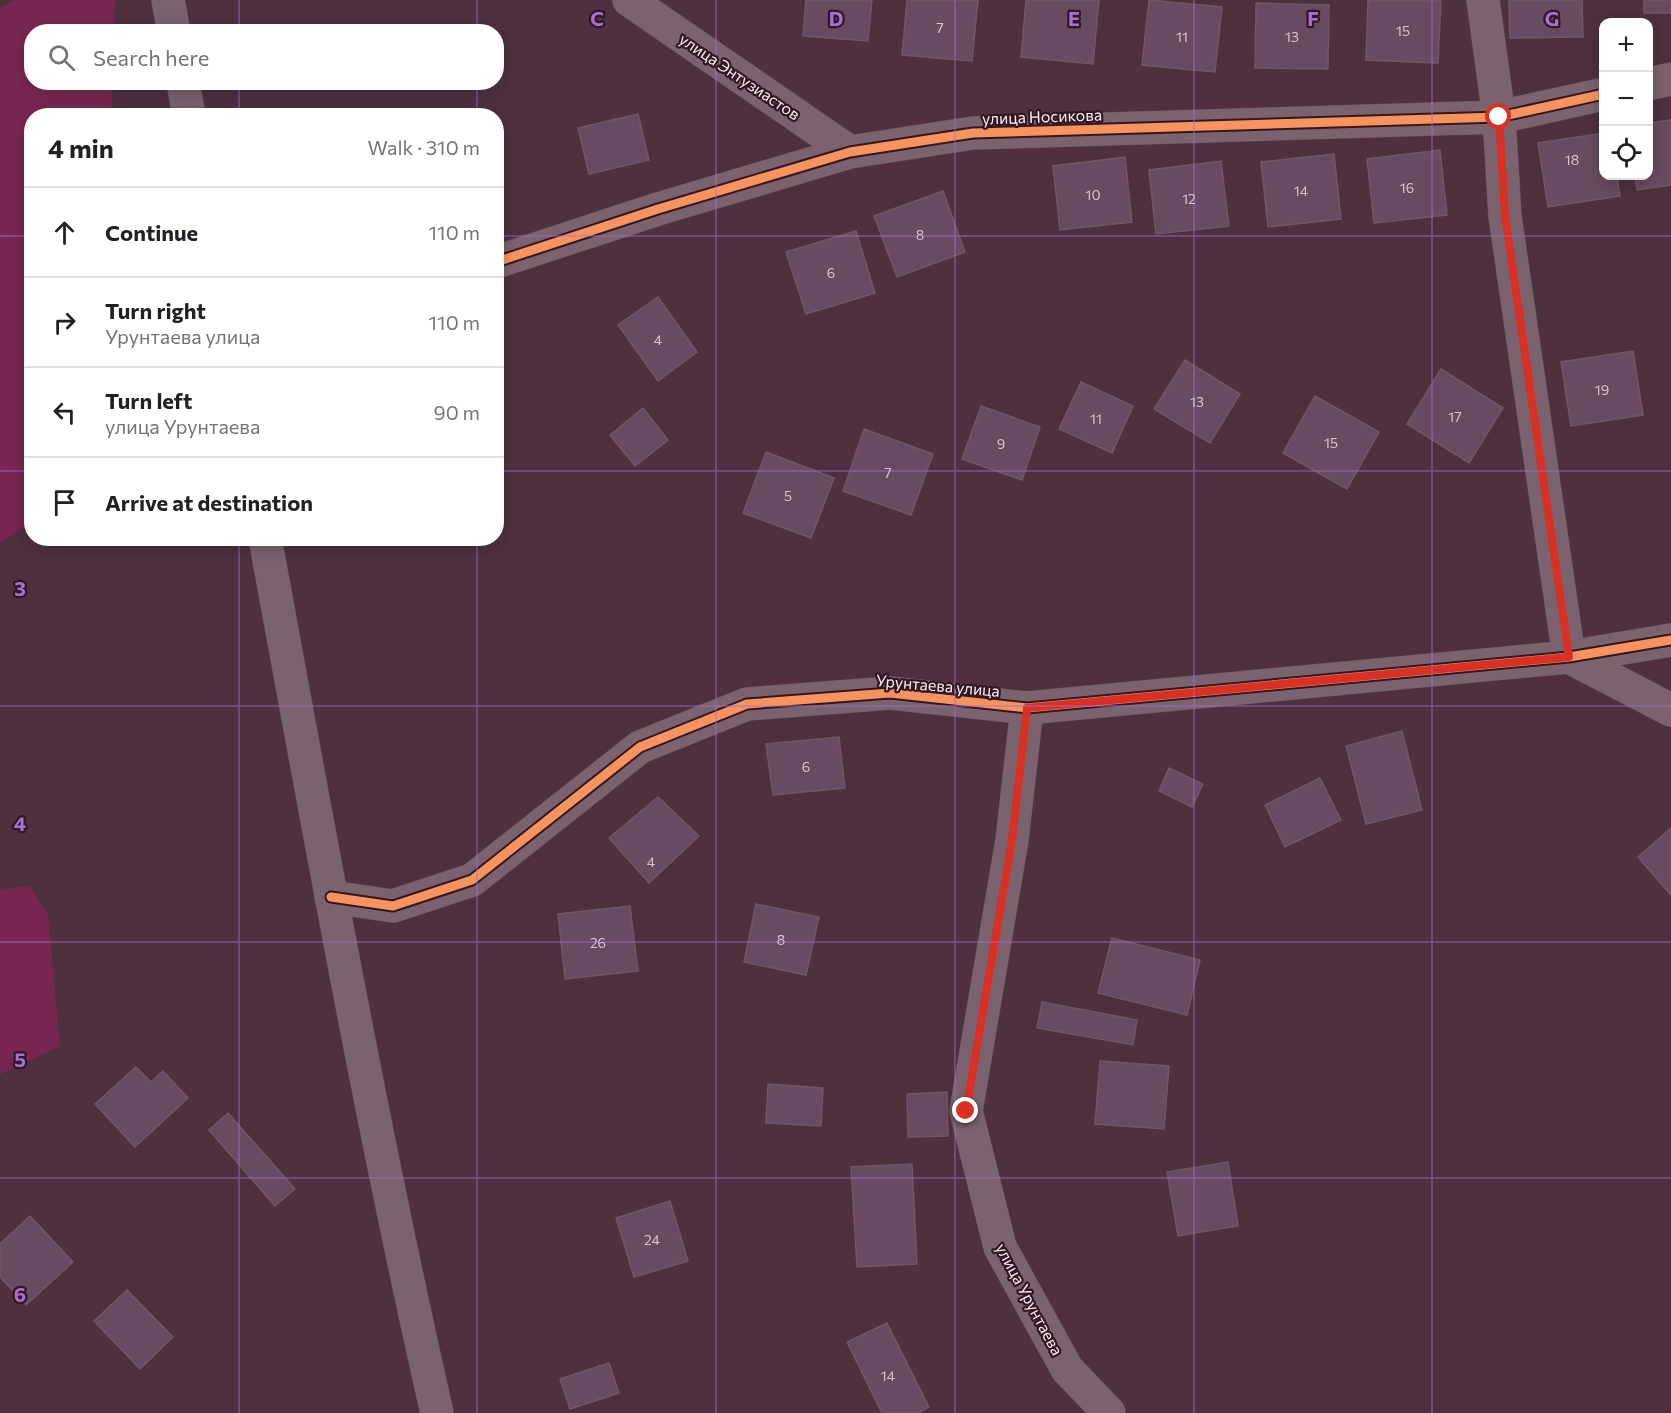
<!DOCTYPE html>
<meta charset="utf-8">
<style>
:root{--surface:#fff;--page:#f6f6f6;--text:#202124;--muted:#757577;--line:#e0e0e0}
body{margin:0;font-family:Commissioner,sans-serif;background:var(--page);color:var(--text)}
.controls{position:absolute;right:18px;top:18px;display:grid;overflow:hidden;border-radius:12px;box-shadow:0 3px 15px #0003}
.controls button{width:54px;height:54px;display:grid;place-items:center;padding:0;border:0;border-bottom:2px solid var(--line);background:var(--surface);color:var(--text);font:30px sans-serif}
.stop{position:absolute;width:18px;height:18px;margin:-14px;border:4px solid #d93025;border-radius:50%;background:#fff}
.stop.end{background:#d93025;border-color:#fff;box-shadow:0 2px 6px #0008}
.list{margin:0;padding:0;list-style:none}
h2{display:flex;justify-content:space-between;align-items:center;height:78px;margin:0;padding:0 24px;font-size:26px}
h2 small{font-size:20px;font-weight:400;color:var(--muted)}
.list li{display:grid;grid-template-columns:39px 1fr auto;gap:18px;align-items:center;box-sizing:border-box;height:90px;padding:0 24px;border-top:2px solid var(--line)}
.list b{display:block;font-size:22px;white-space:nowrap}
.list p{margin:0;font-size:20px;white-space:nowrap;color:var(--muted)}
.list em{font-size:20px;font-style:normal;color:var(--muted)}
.icon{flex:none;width:33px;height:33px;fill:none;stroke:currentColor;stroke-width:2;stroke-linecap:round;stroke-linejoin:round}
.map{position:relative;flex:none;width:1671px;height:1413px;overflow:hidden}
.search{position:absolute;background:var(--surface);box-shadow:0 3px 15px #0003;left:24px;top:24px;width:480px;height:66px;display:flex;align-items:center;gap:15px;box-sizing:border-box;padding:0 21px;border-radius:24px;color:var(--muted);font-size:22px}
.panel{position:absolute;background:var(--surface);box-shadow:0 3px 15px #0003;left:24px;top:108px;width:480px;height:438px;border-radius:24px}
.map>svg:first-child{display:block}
.green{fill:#782752}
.building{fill:#684b60;stroke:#6e5866;stroke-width:1.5}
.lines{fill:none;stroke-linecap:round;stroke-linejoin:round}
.street-casing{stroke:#624c57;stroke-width:34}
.secondary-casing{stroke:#624c57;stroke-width:34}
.street{stroke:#7a636e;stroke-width:33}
.secondary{stroke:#7a636e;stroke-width:33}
.cycleway-casing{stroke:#311823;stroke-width:13}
.cycleway{stroke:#f8935d;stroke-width:9}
.route{stroke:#d93025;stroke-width:8}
.grid{fill:none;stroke:#a870d2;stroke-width:1.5;stroke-opacity:0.55}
.labels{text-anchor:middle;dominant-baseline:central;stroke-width:4.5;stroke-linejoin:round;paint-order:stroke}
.number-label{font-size:14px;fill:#d8c5cf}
.street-label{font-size:16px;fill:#fdeef4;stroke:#311823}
.grid-label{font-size:20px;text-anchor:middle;font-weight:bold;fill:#a870d2;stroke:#311823;stroke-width:4.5;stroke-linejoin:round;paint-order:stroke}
</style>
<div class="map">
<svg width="1671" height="1413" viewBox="0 0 1671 1413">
<rect width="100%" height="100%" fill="#4e303f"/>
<path class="green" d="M 14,0 L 115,0 L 114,31 L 32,32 L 32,82 L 113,83 L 111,115 L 32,116 L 31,521 L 0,543 L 0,8 Z
M 29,886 L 48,915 L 60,1046 L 0,1074 L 0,889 Z"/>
<path class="building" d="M 806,0 L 872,0 L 868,41 L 803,36 Z
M 907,0 L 978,0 L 972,61 L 902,55 Z
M 1026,0 L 1099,0 L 1093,64 L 1021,57 Z
M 1149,0 L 1222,7 L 1215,72 L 1142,65 Z
M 1368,0 L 1441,0 L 1438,63 L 1366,60 Z
M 1509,0 L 1582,0 L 1583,37 L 1510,38 Z
M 1644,0 L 1671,0 L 1671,13 L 1644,13 Z
M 1256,3 L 1329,5 L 1328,69 L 1255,68 Z
M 638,114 L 649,160 L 589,174 L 578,128 Z
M 1671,120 L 1671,185 L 1637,190 L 1635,176 L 1648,176 L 1648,123 Z
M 1604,133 L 1604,176 L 1617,176 L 1620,196 L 1548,207 L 1538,143 Z
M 1440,150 L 1447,215 L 1374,223 L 1367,159 Z
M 1334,154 L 1341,219 L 1268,227 L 1261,162 Z
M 1125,157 L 1132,222 L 1060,230 L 1053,166 Z
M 1221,161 L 1229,226 L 1156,234 L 1149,170 Z
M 943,191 L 965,252 L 897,277 L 874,216 Z
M 856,231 L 875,293 L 806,314 L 786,252 Z
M 658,297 L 697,352 L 658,381 L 618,325 Z
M 1633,351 L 1643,415 L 1571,426 L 1561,362 Z
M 1185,360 L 1240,394 L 1210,443 L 1154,409 Z
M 1441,369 L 1503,408 L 1469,463 L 1407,424 Z
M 1081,382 L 1133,406 L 1112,453 L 1059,429 Z
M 1315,396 L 1379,432 L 1347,489 L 1283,453 Z
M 981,406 L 1040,427 L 1022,480 L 962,459 Z
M 643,408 L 668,440 L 635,466 L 610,435 Z
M 864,429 L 933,454 L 911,515 L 843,491 Z
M 766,452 L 834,478 L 811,538 L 743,513 Z
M 1402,731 L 1422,810 L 1366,824 L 1346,746 Z
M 839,737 L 845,788 L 773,795 L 766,744 Z
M 1169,768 L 1203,784 L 1192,807 L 1159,791 Z
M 1320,778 L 1341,820 L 1285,847 L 1265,805 Z
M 658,797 L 699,836 L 649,883 L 609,838 Z
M 1671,828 L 1671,895 L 1638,857 Z
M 756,904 L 819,917 L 806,975 L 744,962 Z
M 630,906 L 638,971 L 565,979 L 558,914 Z
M 1112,938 L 1200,960 L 1187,1015 L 1098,993 Z
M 1042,1002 L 1137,1020 L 1133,1045 L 1037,1028 Z
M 1100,1061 L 1169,1066 L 1164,1129 L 1095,1124 Z
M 136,1067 L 151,1082 L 163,1071 L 188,1098 L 135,1147 L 95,1104 Z
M 768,1084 L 823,1088 L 821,1126 L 766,1123 Z
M 947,1092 L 948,1136 L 908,1137 L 907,1094 Z
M 228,1113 L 295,1189 L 275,1206 L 209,1130 Z
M 1228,1162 L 1238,1226 L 1178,1236 L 1167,1172 Z
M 912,1164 L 917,1264 L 857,1267 L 851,1167 Z
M 670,1201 L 688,1261 L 634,1277 L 616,1218 Z
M 30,1216 L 73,1262 L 26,1305 L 0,1277 L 0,1244 Z
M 127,1290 L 173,1337 L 140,1369 L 94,1321 Z
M 887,1323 L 929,1407 L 918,1413 L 882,1413 L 847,1342 Z
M 609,1363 L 619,1393 L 570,1409 L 560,1379 Z"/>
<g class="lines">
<g class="street-casing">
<path id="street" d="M 629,0 L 850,152
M 1483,0 L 1499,117 L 1505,216 L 1569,657 L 1671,710
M 1648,84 L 1671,79
M 496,262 L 658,209 L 850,152 L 973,133 L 1499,117 L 1604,94
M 1027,708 L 1012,840 L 966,1111 L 1000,1247 L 1067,1369 L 1109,1413
M 331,897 L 393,906 L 472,880 L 640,747 L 747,704 L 890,693 L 1027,708 L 1569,657 L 1671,640"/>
</g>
<g class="secondary-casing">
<path id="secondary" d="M 168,0 L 174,32
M 183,82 L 189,116
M 265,538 C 319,831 371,1123 437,1413"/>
</g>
<use href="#street" class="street"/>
<use href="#secondary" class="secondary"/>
<g class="cycleway-casing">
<path id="cycleway" d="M 496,262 L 658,209 L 850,152 L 973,133 L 1499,117 L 1604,94
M 331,897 L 393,906 L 472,880 L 640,747 L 747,704 L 890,693 L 1027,708 L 1569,657 L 1671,640"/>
</g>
<use href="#cycleway" class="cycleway"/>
</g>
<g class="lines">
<path class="route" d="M 966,1111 L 1012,840 L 1027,708 L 1569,657 L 1505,216 L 1499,117"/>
</g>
<path class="grid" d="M 239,0 L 239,32M 477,0 L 477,32M 716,0 L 716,1413M 955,0 L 955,1413M 1194,0 L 1194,1413M 1432,0 L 1432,1413M 239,82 L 239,116M 477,82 L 477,116M 0,236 L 32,236M 496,236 L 1671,236M 0,471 L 32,471M 496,471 L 1671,471M 239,538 L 239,1413M 477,538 L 477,1413M 0,706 L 1671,706M 0,942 L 1671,942M 0,1178 L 1671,1178"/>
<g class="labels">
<g class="number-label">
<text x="940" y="27">7</text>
<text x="1403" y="30">15</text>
<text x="1182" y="36">11</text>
<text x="1292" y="36">13</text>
<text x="1572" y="159">18</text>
<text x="1407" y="187">16</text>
<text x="1301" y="190">14</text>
<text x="1093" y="194">10</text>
<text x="1189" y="198">12</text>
<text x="920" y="234">8</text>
<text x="831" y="272">6</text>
<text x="658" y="339">4</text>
<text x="1602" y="389">19</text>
<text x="1197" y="401">13</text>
<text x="1455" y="416">17</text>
<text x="1096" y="418">11</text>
<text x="1331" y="442">15</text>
<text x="1001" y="443">9</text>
<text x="888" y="472">7</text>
<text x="788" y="495">5</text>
<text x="806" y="766">6</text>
<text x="651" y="861">4</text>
<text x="781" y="939">8</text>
<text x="598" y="942">26</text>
<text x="652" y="1239">24</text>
<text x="888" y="1375">14</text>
</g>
<g class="street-label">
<text transform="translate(740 76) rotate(34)">улица Энтузиастов</text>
<text transform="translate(1042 116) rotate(-2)">улица Носикова</text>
<text transform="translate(938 685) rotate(5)">Урунтаева улица</text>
<text transform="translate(1030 1299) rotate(62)">улица Урунтаева</text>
</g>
</g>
<g class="grid-label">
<text x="597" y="26">C</text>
<text x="836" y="26">D</text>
<text x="1074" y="26">E</text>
<text x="1313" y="26">F</text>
<text x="1552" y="26">G</text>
<text x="20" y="596">3</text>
<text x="20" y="831">4</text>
<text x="20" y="1067">5</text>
<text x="20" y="1302">6</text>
</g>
</svg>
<div class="controls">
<button>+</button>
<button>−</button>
<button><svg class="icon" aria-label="locate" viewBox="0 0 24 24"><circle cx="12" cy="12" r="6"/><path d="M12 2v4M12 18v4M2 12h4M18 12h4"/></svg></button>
</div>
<div class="stop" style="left:1499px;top:117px"></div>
<div class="stop end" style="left:966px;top:1111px"></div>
<div class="search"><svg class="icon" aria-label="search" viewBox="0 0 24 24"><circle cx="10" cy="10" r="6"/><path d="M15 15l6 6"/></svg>Search here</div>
<section class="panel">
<h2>4 min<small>Walk · 310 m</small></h2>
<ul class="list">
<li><svg class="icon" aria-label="ahead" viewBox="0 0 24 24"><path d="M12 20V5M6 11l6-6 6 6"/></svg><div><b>Continue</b></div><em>110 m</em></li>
<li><svg class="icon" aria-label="right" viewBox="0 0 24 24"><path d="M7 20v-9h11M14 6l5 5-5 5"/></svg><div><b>Turn right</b><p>Урунтаева улица</p></div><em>110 m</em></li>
<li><svg class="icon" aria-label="left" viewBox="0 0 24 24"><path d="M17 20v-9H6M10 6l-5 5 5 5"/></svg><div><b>Turn left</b><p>улица Урунтаева</p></div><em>90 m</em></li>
<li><svg class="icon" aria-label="arrive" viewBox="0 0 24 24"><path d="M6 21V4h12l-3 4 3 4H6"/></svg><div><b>Arrive at destination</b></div></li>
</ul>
</section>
</div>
